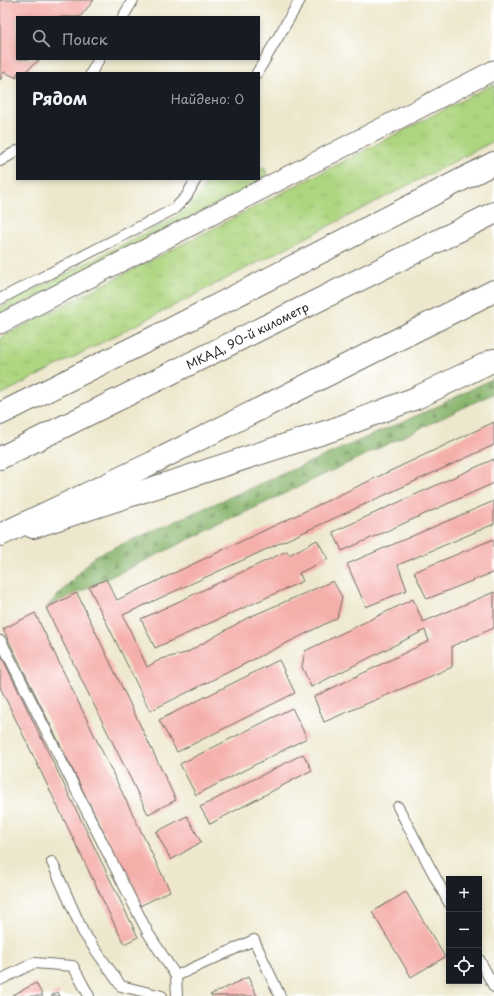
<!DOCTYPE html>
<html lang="ru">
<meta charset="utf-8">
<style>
:root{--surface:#171b24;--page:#242831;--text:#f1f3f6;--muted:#9ea1a6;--line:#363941}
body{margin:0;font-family:"Playpen Sans",sans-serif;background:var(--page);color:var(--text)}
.controls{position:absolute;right:12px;bottom:12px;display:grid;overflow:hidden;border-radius:0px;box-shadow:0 2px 6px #0003}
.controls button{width:36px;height:36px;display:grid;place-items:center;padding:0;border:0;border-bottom:1px solid var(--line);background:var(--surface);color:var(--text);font:20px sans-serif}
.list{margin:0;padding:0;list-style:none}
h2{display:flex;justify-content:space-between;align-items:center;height:52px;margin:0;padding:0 16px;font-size:17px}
h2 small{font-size:13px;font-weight:400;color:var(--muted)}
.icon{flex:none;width:22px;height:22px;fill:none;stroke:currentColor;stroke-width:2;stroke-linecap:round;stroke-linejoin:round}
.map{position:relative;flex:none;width:494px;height:996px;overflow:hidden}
.search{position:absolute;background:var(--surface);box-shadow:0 2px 6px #0003;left:16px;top:16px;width:244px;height:44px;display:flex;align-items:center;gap:10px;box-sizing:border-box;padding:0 14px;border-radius:0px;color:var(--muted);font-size:15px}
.panel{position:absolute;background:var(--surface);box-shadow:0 2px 6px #0003;left:16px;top:72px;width:244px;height:108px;border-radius:0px}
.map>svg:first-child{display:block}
.grass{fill:url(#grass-tufts);stroke:#6c8056}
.forest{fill:url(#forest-firs);stroke:#5a704c}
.building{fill:#f5afab}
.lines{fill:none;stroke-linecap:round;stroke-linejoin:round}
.service-casing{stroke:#6f6d64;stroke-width:12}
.minor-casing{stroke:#6f6d64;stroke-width:21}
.secondary-casing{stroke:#6f6d64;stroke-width:24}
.trunk-casing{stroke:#6f6d64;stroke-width:24}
.service{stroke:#fff;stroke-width:10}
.minor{stroke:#fff;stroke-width:19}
.secondary{stroke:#fff;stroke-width:22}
.trunk{stroke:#fff;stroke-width:22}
.labels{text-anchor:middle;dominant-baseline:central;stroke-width:3.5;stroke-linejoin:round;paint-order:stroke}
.street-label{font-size:12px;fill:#2b2b2b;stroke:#fff}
</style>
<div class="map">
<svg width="494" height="996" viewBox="0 0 494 996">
<defs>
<pattern id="grass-tufts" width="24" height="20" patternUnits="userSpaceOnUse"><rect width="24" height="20" fill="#aed580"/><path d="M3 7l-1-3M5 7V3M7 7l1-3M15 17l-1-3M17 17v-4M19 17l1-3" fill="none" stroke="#96b76f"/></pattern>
<pattern id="forest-firs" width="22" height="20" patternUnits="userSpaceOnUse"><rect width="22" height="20" fill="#8ab66e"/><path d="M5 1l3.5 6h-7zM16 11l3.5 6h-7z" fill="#71945b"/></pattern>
</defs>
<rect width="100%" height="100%" fill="#fff"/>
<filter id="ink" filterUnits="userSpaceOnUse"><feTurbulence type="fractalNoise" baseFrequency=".025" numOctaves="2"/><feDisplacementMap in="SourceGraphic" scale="8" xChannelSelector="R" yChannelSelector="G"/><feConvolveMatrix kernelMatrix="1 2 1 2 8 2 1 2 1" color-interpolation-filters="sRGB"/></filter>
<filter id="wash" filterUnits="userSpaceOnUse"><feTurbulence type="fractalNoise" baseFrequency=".012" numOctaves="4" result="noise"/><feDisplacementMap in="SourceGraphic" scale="16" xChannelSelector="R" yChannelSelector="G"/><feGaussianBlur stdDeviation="0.9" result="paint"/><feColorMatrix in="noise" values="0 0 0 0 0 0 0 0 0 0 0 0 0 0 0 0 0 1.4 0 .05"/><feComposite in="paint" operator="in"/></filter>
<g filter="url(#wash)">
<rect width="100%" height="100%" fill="#ede8cd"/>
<path class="grass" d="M 494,84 L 494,141 L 0,395 L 0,338 Z
M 262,167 L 265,169 L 267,175 L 265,179 L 0,315 L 0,307 L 171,220 C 187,209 200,197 209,179 L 259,179 L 259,172 Z"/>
<path class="forest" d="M 494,378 L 494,393 L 46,608 L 95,556 L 434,408 Z"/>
<g id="blocks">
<path class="building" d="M 0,0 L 94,0 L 80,17 L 17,17 L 17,59 L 40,59 L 24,73 L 17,73 L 17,78 L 4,72 L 0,80 Z
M 494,422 L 494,445 L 123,615 L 147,667 L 161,659 L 186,653 L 247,618 L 333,581 L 342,597 L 337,618 L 150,711 L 89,587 L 106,579 L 117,600 Z
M 494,459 L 494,483 L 342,551 L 333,532 Z
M 494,501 L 494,524 L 398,565 L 407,590 L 366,607 L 347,564 Z
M 494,539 L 494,572 L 427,599 L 414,572 Z
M 317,540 L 328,559 L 299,573 L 303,581 L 155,648 L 141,619 L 287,551 L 289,555 Z
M 494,592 L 494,628 L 452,646 L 452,667 L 324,722 L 314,697 L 429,641 L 425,630 L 311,687 L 302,667 L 305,651 L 413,599 L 423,622 Z
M 77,593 L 176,800 L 148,814 L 46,608 Z
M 35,613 L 170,891 L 140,906 L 3,629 Z
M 0,653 L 138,937 L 124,944 L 0,687 Z
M 279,660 L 295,693 L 177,752 L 159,720 Z
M 292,708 L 307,738 L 196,795 L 180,764 Z
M 303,754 L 312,770 L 210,824 L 200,807 Z
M 187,816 L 201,842 L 171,860 L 156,832 Z
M 406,892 L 445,957 L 411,977 L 372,912 Z
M 248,977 L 257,996 L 211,996 L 210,995 Z
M 36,983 L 43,996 L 11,996 Z
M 58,992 L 60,996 L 51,996 Z"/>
</g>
</g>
<g filter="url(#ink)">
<use href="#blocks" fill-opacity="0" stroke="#6f6d64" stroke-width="1"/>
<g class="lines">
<g class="service-casing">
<path id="service" d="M 123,17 L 133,0
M 91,73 L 99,59
M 257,73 L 300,0
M 0,161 L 17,151
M 0,299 L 174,209 L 186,197 L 196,179
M 1,641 L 148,933 L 176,976
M 398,807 L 449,903
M 52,862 L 83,932 L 121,986 L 162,996
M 479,959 L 494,987
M 0,980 L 34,963 L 73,966 L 89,996
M 177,996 L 176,976 L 254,940 L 280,996"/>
</g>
<g class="minor-casing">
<path id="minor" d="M 0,324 L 494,70"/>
</g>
<g class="secondary-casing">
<path id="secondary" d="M 0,414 L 169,330 L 494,163
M 33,527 L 335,429 L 416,398 L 494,360"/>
</g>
<g class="trunk-casing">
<g id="trunk">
<path id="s1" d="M 0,458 L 494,213"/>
<path d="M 0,535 L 152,463 L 494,291"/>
</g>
</g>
<use href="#service" class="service"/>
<use href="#minor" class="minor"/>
<use href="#secondary" class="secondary"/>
<use href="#trunk" class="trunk"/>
</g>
</g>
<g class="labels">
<g class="street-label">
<text stroke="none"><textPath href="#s1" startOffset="276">МКАД, 90-й километр</textPath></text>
</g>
</g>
</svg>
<div class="controls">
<button>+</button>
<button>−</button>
<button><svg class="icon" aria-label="locate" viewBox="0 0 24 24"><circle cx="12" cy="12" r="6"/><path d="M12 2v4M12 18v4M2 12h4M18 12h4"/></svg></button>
</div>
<div class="search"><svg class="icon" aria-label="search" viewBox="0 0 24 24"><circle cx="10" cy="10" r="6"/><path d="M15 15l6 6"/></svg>Поиск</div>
<section class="panel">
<h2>Рядом<small>Найдено: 0</small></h2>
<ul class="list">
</ul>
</section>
</div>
